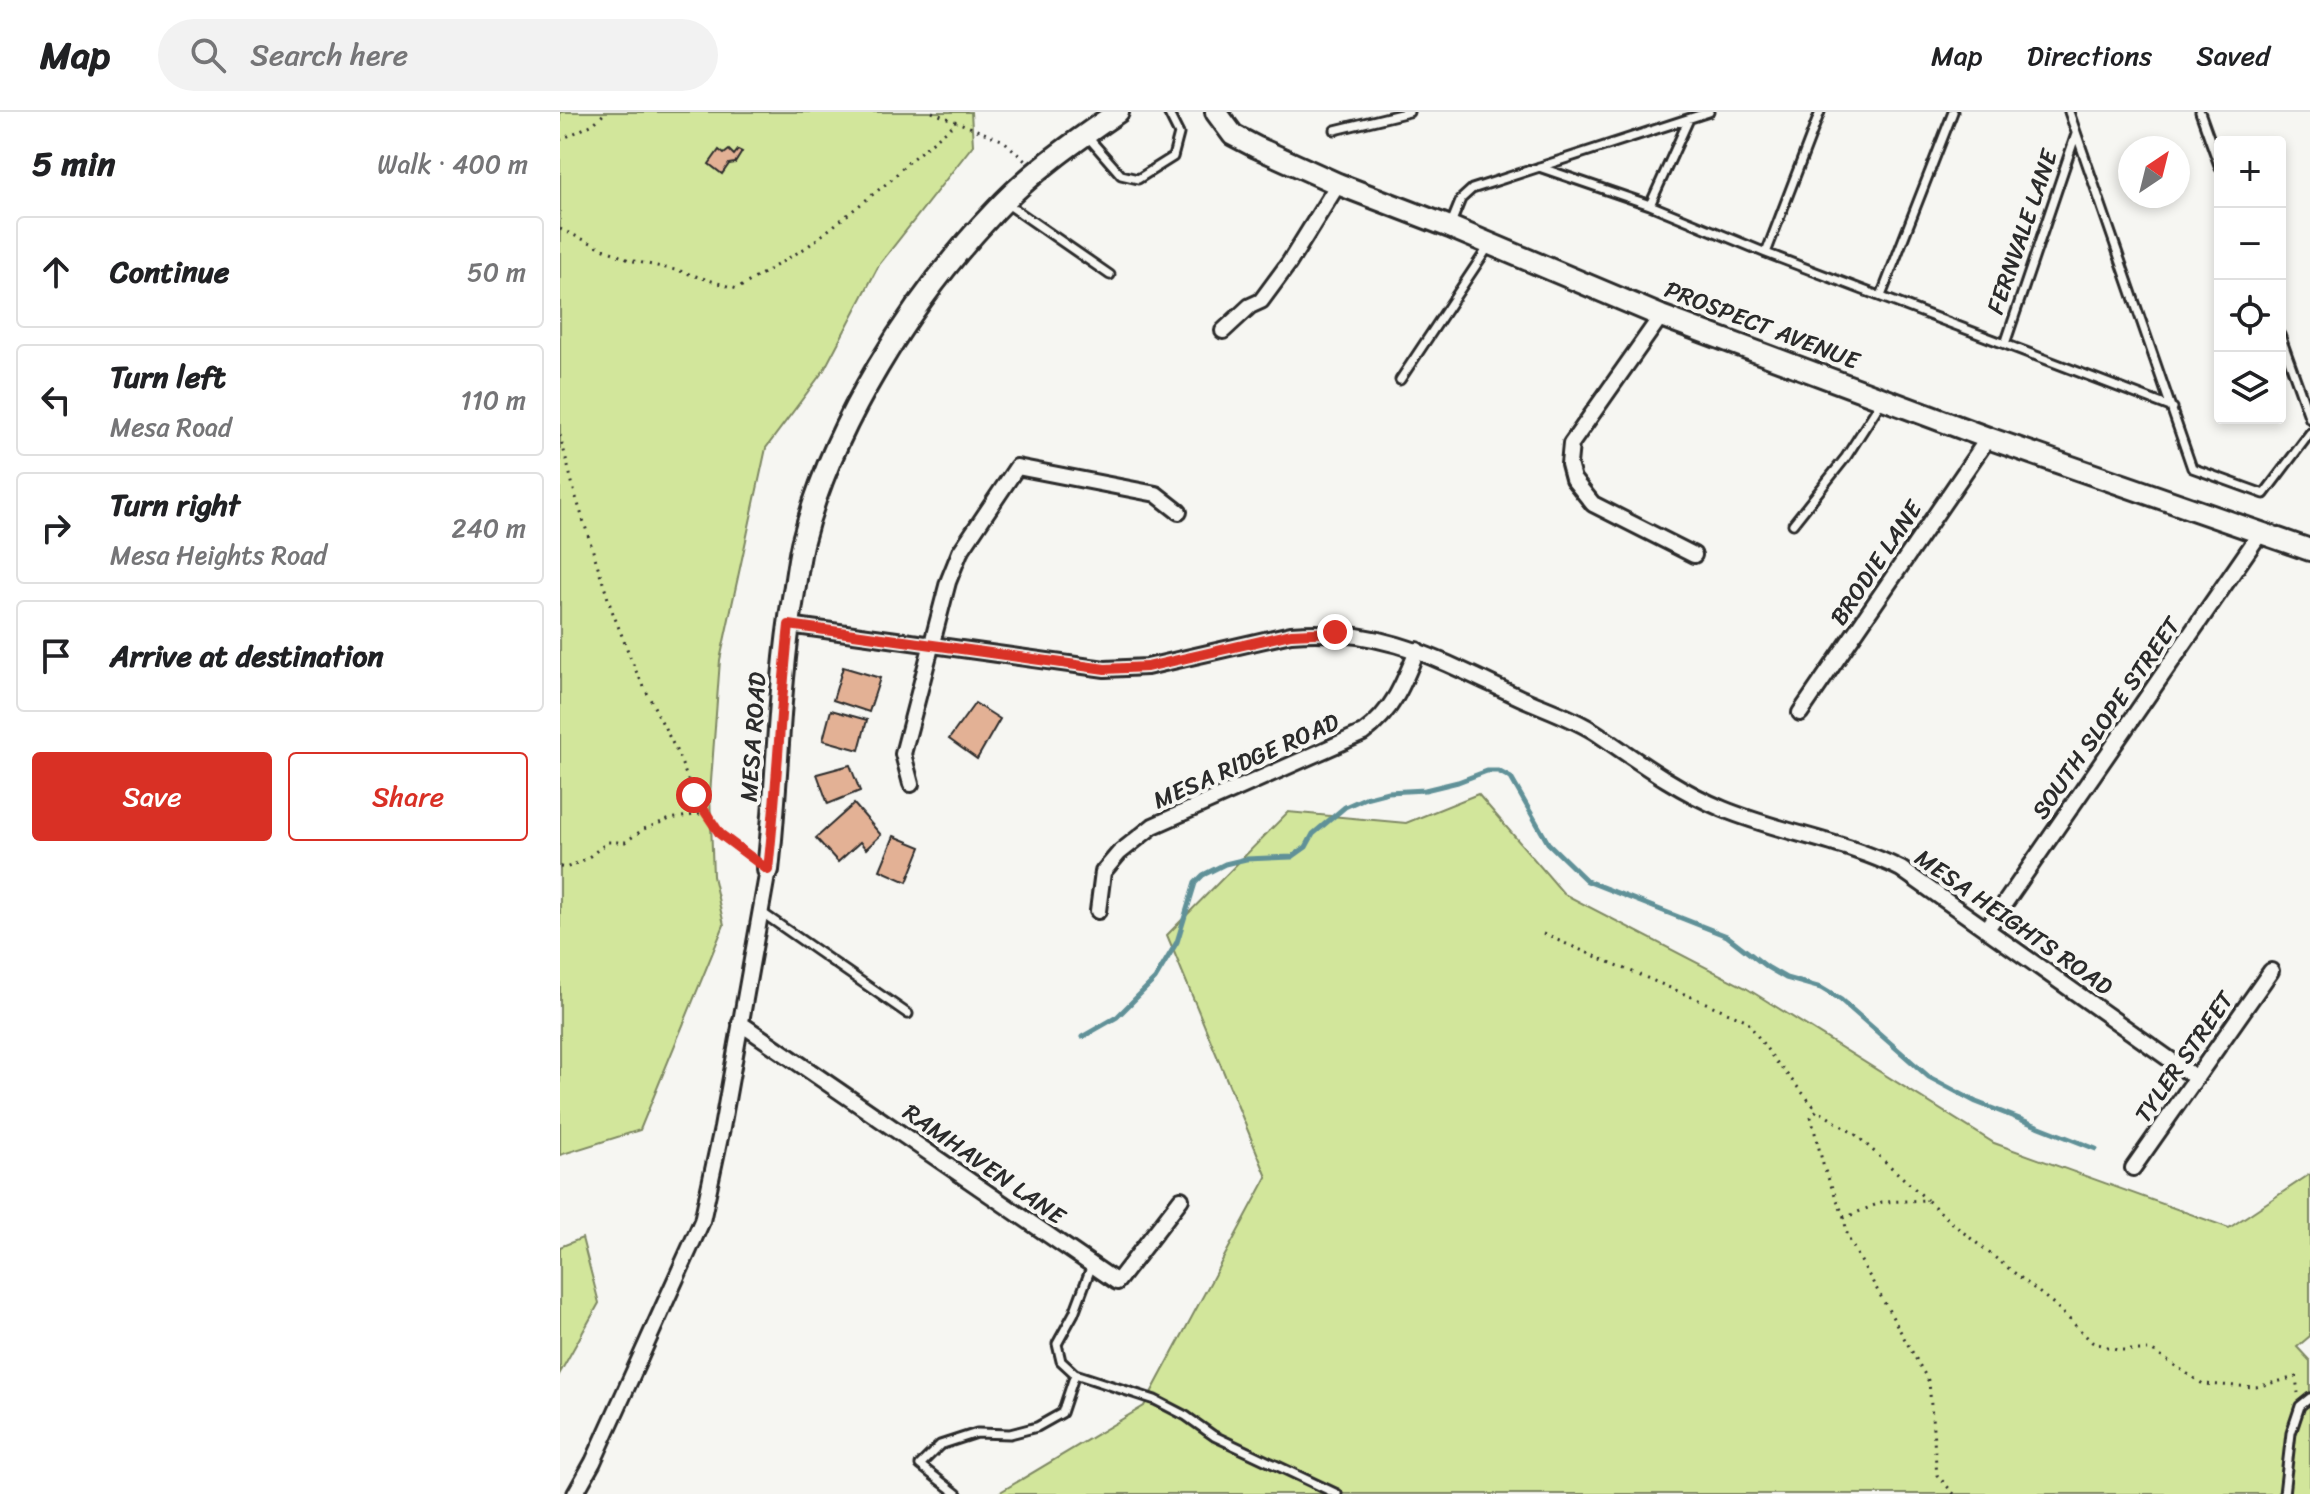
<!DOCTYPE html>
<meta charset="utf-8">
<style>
:root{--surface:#fff;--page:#f2f2f2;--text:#202124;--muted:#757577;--line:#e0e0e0;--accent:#d93025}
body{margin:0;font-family:Sriracha,sans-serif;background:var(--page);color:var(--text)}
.controls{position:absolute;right:24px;top:24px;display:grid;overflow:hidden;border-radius:8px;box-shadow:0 4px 12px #0003}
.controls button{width:72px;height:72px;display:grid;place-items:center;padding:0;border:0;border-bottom:2px solid var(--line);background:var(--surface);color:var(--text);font:40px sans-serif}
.compass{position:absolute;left:1558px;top:24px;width:72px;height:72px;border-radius:50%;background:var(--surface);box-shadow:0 4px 12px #0003;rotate:35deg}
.stop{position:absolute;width:24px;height:24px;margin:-18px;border:6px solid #d93025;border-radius:50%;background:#fff}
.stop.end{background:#d93025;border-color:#fff;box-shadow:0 2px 8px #0008}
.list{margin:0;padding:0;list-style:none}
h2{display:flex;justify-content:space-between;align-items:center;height:104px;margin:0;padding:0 32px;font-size:34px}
h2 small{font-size:26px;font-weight:400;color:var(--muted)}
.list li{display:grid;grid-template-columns:52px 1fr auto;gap:24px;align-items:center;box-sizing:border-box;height:112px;margin:0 16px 16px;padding:0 16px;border:2px solid var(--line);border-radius:8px}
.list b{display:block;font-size:30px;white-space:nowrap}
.list p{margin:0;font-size:26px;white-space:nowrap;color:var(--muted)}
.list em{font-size:26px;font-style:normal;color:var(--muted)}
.actions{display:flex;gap:16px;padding:24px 32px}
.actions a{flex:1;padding:18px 0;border:2px solid var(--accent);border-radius:8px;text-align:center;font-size:28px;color:var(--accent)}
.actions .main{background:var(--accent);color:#fff}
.icon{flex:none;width:44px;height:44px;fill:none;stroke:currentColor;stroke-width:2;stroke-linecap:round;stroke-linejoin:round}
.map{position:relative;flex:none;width:1750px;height:1382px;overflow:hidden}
header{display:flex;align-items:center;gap:48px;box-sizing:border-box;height:112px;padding:0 40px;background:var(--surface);border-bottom:2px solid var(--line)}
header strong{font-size:38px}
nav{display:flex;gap:44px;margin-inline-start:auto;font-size:28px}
.search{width:560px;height:72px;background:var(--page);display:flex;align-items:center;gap:20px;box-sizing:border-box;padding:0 28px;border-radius:44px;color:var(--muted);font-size:30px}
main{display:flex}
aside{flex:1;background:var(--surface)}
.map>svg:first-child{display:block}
.green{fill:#d2e69b;stroke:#7e8863;stroke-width:2}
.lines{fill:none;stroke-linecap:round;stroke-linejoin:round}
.stream{stroke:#619198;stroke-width:5}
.building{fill:#e3b195;stroke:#2b2b2b;stroke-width:2}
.lane-casing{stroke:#2b2b2b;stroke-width:13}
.street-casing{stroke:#2b2b2b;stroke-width:20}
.secondary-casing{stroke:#2b2b2b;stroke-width:26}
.path{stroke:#2b2b2b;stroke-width:3;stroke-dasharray:2 6;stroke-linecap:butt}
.lane{stroke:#f6f6f2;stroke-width:7}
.street{stroke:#f6f6f2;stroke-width:14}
.secondary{stroke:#f6f6f2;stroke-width:20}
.route{stroke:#d93025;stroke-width:10}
.labels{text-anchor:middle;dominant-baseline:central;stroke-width:8;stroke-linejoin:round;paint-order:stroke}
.street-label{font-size:24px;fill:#2b2b2b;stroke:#f6f6f2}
</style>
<header>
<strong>Map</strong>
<div class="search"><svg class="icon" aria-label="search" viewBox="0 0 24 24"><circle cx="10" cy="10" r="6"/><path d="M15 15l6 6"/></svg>Search here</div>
<nav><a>Map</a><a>Directions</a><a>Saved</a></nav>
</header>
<main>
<aside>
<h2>5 min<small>Walk · 400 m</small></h2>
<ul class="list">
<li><svg class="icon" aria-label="ahead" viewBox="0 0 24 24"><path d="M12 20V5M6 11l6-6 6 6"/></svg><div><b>Continue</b></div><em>50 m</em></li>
<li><svg class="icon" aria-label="left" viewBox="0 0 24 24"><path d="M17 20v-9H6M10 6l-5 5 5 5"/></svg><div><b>Turn left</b><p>Mesa Road</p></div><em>110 m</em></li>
<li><svg class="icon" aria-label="right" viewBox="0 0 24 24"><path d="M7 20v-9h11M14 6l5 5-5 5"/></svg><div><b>Turn right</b><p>Mesa Heights Road</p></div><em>240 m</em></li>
<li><svg class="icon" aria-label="arrive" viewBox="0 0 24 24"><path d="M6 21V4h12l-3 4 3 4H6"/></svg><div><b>Arrive at destination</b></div></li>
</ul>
<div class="actions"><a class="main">Save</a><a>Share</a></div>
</aside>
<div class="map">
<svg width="1750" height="1382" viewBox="0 0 1750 1382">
<rect width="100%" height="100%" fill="#f6f6f2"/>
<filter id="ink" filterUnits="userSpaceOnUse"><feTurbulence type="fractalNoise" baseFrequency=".0125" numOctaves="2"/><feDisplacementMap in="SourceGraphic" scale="16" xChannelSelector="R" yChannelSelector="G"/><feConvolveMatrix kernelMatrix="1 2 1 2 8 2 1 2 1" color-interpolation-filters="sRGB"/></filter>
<g filter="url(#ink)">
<path class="green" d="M 0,0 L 411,0 L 413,33 L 319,153 L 264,258 L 206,336 L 160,548 L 150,683 L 153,764 L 164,813 L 80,1018 L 0,1043 Z
M 918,682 L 1004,782 L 1186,876 L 1434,1031 L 1669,1116 L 1750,1062 L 1750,1224 L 1737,1235 L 1750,1249 L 1750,1382 L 437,1382 L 584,1294 L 707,1065 L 607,823 L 728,700 L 846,711 Z
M 22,1126 L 39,1191 L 0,1261 L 0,1135 Z"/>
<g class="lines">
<path class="stream" d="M 522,925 L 557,905 L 595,867 L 617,830 L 635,771 L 643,763 L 665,752 L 686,747 L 732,745 L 746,735 L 753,722 L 785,695 L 805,686 L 828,680 L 865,678 L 898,670 L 927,659 L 938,659 L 951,666 L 988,731 L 1027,769 L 1167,824 L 1207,855 L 1226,866 L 1261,876 L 1281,888 L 1369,965 L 1416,990 L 1536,1037"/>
</g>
<path class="building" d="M 159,38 L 164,42 L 169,38 L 174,43 L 178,38 L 182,40 L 175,51 L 169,52 L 162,62 L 149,52 Z
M 283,555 L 320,566 L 309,600 L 273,588 Z
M 415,591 L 440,607 L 417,647 L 389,627 Z
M 271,598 L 307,608 L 299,638 L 263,628 Z
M 290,653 L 300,679 L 268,692 L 257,662 Z
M 294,692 L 321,723 L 306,737 L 300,730 L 278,750 L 256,726 Z
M 334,724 L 361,735 L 347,770 L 320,758 Z"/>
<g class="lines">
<g class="lane-casing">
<path id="lane" d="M 1509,0 L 1632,356 L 1704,382 L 1750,321
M 1640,0 L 1660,56
M 775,18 L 849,0
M 527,24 L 561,63 L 578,67 L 613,45 L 619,22 L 608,0
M 979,55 L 1090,93 L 1206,141 L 1613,296
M 446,91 L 550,163
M 1090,93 L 1129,7
M 890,114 L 901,87 L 912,77 L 1149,0
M 1206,141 L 1260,0
M 1321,184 L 1393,0
M 1720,223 L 1750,307
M 1445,232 L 1516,22
M 840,268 L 929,134
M 1233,412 L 1286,345 L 1323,287
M 201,800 L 348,902
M 532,1153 L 514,1201 L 497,1232 L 501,1249 L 515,1262 L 595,1288 L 626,1304 L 654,1324 L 777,1382
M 397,1382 L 360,1353 L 380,1333 L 417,1321 L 450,1322 L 477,1315 L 502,1301 L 515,1262
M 1724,1382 L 1731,1321 L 1740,1294 L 1750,1286"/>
</g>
<g class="street-casing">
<path id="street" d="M 1101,204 L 1011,332 L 1009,352 L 1013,367 L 1033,392 L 1134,443
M 663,219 L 690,194 L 701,189 L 729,151 L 778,72
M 229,513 L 545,557 L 587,555 L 731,522 C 823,514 881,549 961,586 C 986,597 1016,607 1038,622 C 1079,650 1117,678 1163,697 C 1221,721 1285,729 1341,757 L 1636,966
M 1240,601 L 1428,326
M 351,672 L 343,642 L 388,470 L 400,440 L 457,355 L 596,382 L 619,400
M 538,799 L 543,760 L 559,741 L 593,714 L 803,621 C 833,599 844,571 857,538
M 1427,817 L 1701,420
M 180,911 L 557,1170 L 621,1087
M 1573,1056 L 1711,859
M 15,1382 L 33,1350 L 142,1109 L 162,1016 L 208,758"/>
</g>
<g class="secondary-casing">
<path id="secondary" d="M 656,0 L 673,23 L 696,35 L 778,72 L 890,115 L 1101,204 L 1428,326 L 1750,438
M 208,758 C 218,668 218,576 233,486 C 236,469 238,450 242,432 C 271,315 352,186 435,99 C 471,60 514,30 558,0"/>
</g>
<path class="path" d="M 372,0 L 444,29 L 465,49
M 0,28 L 33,12 L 46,0
M 0,117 L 69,148 L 120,159 L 177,177 L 247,135 L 331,68 L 347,51 L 397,10
M 0,323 L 15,382 L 51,496 L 75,557 L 117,640 L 134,683 L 160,722 L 192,746
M 0,755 L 6,756 L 26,747 L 48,730 L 65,730 L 84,717 L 110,707 L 146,701
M 983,822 L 1186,908 L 1214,947 L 1257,998
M 1284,1105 L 1264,1056 L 1251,1005 L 1257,998 L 1296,1023 L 1367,1088
M 1394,1382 L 1377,1363 L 1369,1270 L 1288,1126 L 1284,1106 L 1322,1090 L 1367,1088 L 1399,1117 L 1495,1193 L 1532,1230 L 1557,1238 L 1591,1238 L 1643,1272 L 1696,1275 L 1736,1265 L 1738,1281"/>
<use href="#lane" class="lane"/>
<use href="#street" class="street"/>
<use href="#secondary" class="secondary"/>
</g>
</g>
<g class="lines" filter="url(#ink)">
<path class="route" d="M 134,683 L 160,722 L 208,758 C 217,677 220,595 229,513 L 545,557 L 587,555 L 731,522 L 775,520"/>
</g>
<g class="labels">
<g class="street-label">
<text transform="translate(1462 120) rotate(-71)">FERNVALE LANE</text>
<text transform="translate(1202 213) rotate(21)">PROSPECT AVENUE</text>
<text transform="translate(1316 451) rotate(-56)">BRODIE LANE</text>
<text transform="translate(1546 606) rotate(-55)">SOUTH SLOPE STREET</text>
<text transform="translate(193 625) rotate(-86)">MESA ROAD</text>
<text transform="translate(686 649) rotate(-24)">MESA RIDGE ROAD</text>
<text transform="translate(1454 810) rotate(35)">MESA HEIGHTS ROAD</text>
<text transform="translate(1624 945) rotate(-55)">TYLER STREET</text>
<text transform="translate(424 1052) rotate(35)">RAMHAVEN LANE</text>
</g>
</g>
</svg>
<div class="controls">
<button>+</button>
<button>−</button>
<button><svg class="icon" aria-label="locate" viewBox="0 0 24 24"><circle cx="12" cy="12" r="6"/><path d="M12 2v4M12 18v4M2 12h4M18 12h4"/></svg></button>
<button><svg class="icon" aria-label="layers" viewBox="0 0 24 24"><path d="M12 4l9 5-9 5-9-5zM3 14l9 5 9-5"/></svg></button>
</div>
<svg class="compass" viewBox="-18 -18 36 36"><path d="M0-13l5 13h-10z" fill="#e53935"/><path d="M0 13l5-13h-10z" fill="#757577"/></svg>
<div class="stop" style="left:134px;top:683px"></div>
<div class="stop end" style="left:775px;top:520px"></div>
</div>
</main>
